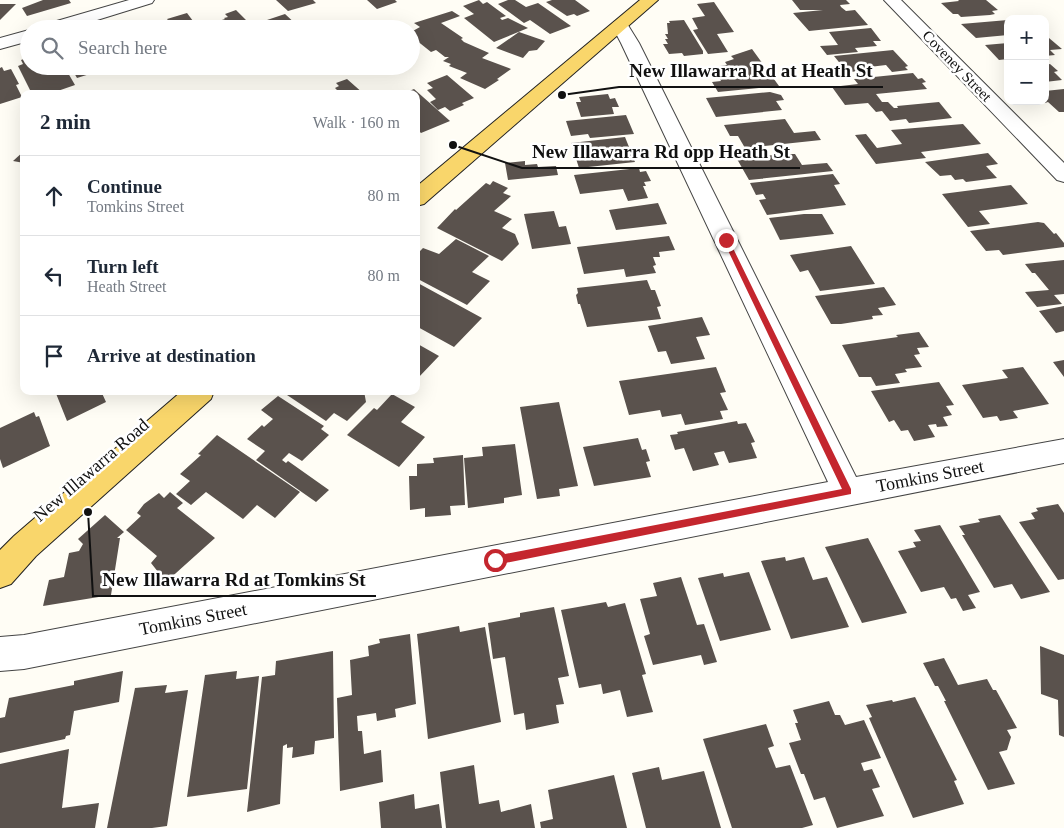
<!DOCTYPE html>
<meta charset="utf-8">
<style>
:root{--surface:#fff;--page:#f2f2f3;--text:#1f2937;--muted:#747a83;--line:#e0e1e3}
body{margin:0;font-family:"Times New Roman",serif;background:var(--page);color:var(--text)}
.controls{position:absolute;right:15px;top:15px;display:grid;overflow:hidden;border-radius:10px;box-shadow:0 5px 20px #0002}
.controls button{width:45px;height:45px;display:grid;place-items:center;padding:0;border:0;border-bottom:1px solid var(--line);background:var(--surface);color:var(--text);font:25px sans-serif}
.stop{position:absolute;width:15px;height:15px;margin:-11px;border:4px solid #c4262e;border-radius:50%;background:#fff}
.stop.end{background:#c4262e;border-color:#fff;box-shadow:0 1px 5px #0008}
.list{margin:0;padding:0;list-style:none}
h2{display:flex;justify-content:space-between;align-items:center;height:65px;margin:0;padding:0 20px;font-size:21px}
h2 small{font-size:16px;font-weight:400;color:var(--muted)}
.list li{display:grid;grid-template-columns:32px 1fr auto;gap:15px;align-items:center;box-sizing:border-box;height:80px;padding:0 20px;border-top:1px solid var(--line)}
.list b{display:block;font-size:19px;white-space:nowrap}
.list p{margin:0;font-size:16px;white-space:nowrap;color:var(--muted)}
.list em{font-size:16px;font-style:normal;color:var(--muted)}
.icon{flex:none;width:28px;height:28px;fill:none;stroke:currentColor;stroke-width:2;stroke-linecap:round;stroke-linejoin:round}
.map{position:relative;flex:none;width:1064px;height:828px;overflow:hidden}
.search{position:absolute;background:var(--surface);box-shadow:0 5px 20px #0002;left:20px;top:20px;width:400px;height:55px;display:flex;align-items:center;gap:12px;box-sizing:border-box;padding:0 18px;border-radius:28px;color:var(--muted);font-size:19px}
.panel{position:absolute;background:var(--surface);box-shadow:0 5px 20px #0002;left:20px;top:90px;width:400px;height:305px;border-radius:10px}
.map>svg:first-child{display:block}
.building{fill:#5a524d}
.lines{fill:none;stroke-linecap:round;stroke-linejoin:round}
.minor-casing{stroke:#444;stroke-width:2}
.major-casing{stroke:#222;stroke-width:2}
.minor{fill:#fff;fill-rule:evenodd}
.major{fill:#f9d66b;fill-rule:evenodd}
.route{fill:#c4262e}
.labels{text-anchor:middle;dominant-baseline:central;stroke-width:5;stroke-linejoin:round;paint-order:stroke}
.far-street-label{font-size:15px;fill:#111;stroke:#fff}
.street-label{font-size:18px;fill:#111;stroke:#fff}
.leader{fill:none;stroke:#111;stroke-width:2}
.callout-dot{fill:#111;stroke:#fff;stroke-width:2}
.callout-label{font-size:19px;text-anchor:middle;font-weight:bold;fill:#111;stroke:#fff;stroke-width:5;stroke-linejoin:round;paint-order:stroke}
</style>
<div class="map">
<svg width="1064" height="828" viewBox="0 0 1064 828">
<rect width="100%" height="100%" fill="#fffdf5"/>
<path class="building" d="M 43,0 L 69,0 L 71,3 L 27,16 L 22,8 Z
M 276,0 L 313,0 L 316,3 L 288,11 Z
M 367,0 L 395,0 L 397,2 L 377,9 Z
M 479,0 L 483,4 L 487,2 L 506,16 L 500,18 L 502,20 L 508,18 L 528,28 L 494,42 L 464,18 L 474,14 L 463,6 Z
M 508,0 L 515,0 L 526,7 L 538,3 L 571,26 L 550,34 L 530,20 L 524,23 L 498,4 Z
M 552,0 L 575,0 L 590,11 L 577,16 L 574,14 L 567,16 L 546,2 Z
M 792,0 L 846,0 L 850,4 L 840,5 L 841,7 L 846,11 L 855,10 L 868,25 L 809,31 L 793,13 L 823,10 L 800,10 Z
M 958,0 L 986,0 L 998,10 L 992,11 L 995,14 L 990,15 L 961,17 L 958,14 L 953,14 L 941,3 L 959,1 Z
M 714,2 L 734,32 L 717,34 L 728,52 L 708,54 L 693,30 L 698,29 L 692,18 L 705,16 L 697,4 Z
M 0,4 L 16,4 L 0,20 Z
M 236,10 L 250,24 L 247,25 L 251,29 L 213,29 L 209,24 L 225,19 L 224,18 L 228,17 L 225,14 Z
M 452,11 L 460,16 L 441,23 L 463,38 L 461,39 L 464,42 L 489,53 L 482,58 L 511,69 L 497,79 L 499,80 L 485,89 L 460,78 L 467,73 L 449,66 L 451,64 L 443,61 L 449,57 L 445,57 L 436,50 L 431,52 L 411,36 L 411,32 L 420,27 L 414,23 Z
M 187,13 L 199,29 L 152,29 L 150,27 L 164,23 L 166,26 L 171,24 L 167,19 Z
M 285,14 L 299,27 L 268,29 L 261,22 Z
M 684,20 L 703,51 L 703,54 L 684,56 L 682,53 L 669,54 L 663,44 L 668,44 L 665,39 L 668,39 L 665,34 L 668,34 L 667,23 L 670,23 L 669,21 Z
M 1008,20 L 1008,35 L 976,38 L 961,24 Z
M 871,28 L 881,41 L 873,41 L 877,46 L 855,48 L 858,52 L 827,55 L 820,46 L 838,45 L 829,32 Z
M 519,32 L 545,41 L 537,50 L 529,51 L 523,58 L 496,48 Z
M 1049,38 L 1062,49 L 1050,50 L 1055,55 L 1045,56 L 1045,39 Z
M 1008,43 L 1008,59 L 999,60 L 985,45 Z
M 752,49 L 779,86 L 718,92 L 712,82 L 721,81 L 713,67 L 727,65 L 725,62 L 734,59 L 731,56 Z
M 893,50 L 908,66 L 905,67 L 908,70 L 892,72 L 886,65 L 861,68 L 864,71 L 847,72 L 834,56 Z
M 29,57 L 29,66 L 64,66 L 75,85 L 49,94 L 32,94 L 18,66 L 23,64 L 21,60 Z
M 1050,64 L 1058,71 L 1054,72 L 1062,80 L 1045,82 L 1045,65 Z
M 70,66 L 112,66 L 112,67 L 77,78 Z
M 2,67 L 4,71 L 11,69 L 19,84 L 16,85 L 22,97 L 0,104 L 0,68 Z
M 913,73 L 918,79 L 922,78 L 926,82 L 922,83 L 927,89 L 876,94 L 882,102 L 888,102 L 894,108 L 898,108 L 897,106 L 939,102 L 952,118 L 909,123 L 906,119 L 890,121 L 882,111 L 876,112 L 868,103 L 845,105 L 832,87 L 858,84 L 854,79 Z
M 447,75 L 474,98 L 462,103 L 464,105 L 450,111 L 445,107 L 438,110 L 430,102 L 436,99 L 427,90 L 433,88 L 427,83 Z
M 347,79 L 364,94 L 341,94 L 335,88 L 339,86 L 336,83 Z
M 414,89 L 450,121 L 421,133 L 416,128 L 416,94 L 402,94 Z
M 1064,89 L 1064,112 L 1059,112 L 1048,102 L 1045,103 L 1045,91 Z
M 770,92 L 781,95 L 784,100 L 776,101 L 782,110 L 716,117 L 706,98 Z
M 608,94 L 610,99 L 615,98 L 619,107 L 612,107 L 614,114 L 581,117 L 576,102 L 581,102 L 579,97 Z
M 626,115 L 634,134 L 590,138 L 588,134 L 571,136 L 566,121 Z
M 785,119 L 794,133 L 815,131 L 821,140 L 745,148 L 738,136 L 730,136 L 724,125 Z
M 963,124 L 981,144 L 921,152 L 926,158 L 876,164 L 855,135 L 866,134 L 877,148 L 902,144 L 891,130 Z
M 625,137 L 635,162 L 579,168 L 571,143 Z
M 24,151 L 24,163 L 13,161 Z
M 988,153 L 998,164 L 986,166 L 997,178 L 966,182 L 963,179 L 955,180 L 951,175 L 940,176 L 925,162 Z
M 784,154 L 795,154 L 802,165 L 827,163 L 833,171 L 749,180 L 737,159 Z
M 525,161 L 525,165 L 537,164 L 538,167 L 556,166 L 558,175 L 508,180 L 505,163 Z
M 639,168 L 640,172 L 646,171 L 651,181 L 644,182 L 646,186 L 643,186 L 648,198 L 628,201 L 623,189 L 580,194 L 574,175 Z
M 833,174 L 840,184 L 834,185 L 846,205 L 767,215 L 759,200 L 766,199 L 763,194 L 756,195 L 750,183 Z
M 493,181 L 508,188 L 503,193 L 511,196 L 494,211 L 512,219 L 502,228 L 515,234 L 519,244 L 502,261 L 437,228 L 455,209 L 456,210 L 486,183 L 490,185 Z
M 1011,185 L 1028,204 L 979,211 L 990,224 L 968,227 L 942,194 Z
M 658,203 L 667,224 L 616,230 L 609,210 Z
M 554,211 L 559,227 L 566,226 L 571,244 L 532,249 L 524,214 Z
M 804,214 L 822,214 L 834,234 L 780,240 L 769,218 Z
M 1038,222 L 1044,223 L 1054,234 L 1056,233 L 1064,243 L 1064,247 L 1003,255 L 999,250 L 986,251 L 970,231 Z
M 669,236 L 675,250 L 659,252 L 660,257 L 653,257 L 656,265 L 653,266 L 656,273 L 626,277 L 624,269 L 584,274 L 577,247 Z
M 456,239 L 489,256 L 472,272 L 490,281 L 467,305 L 416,278 L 416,255 L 423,248 L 439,254 Z
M 851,246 L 875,284 L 820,291 L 808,270 L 800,272 L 790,255 Z
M 1064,260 L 1064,294 L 1054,295 L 1062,304 L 1037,307 L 1025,292 L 1049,290 L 1035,273 L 1032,273 L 1025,264 Z
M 647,280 L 651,290 L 655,290 L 661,306 L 657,307 L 661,319 L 587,327 L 580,304 L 578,304 L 576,295 L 578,293 L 577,288 Z
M 416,282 L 482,318 L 454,347 L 416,326 Z
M 884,287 L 896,305 L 878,308 L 883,315 L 872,316 L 873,319 L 841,324 L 831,324 L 815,296 Z
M 1064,306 L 1064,331 L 1056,333 L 1039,311 Z
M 702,317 L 710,335 L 696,337 L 705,359 L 671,364 L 666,351 L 658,352 L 648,326 Z
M 919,332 L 929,347 L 917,348 L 920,354 L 914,355 L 922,367 L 905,369 L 907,372 L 895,374 L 900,383 L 876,386 L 871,377 L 859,377 L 842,345 L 898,337 L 896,335 Z
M 416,343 L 439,356 L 418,378 L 416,377 Z
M 1064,360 L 1064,377 L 1053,362 Z
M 716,367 L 726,392 L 720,393 L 728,410 L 720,411 L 723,419 L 685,425 L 681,414 L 662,417 L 660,410 L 629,415 L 619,381 Z
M 1023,367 L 1049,404 L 1013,411 L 1018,418 L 1000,421 L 997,416 L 983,418 L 962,385 L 1008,378 L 1002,370 Z
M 939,382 L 954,405 L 946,406 L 952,415 L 943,417 L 948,426 L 937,427 L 936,424 L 928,425 L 935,437 L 914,441 L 908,430 L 901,431 L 894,420 L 889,422 L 871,391 Z
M 55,391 L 101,391 L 106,402 L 67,421 Z
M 281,391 L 364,391 L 366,402 L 347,421 L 334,413 L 326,421 Z
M 392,394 L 415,407 L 401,422 L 425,437 L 399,467 L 347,435 L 374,408 L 377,410 Z
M 278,396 L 324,426 L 321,429 L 329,435 L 302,461 L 289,453 L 282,460 L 286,463 L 288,461 L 329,490 L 316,502 L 256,460 L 265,451 L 247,439 L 262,425 L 264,427 L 273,419 L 261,410 Z
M 559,402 L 578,486 L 559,489 L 560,496 L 537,499 L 520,407 Z
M 34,412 L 36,417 L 39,416 L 50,446 L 3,468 L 0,459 L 0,428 Z
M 737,421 L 738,424 L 746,423 L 755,442 L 751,443 L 757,458 L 729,463 L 724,451 L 714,453 L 719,465 L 693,471 L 684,448 L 675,450 L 670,435 L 678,434 L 677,432 Z
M 217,435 L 300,492 L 275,518 L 257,505 L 243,519 L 206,492 L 191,505 L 176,494 L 190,481 L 180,474 L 201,455 L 198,454 Z
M 638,438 L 642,450 L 646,449 L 650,461 L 646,462 L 651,477 L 594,486 L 583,447 Z
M 515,444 L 522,495 L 504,498 L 504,503 L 468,508 L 464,458 L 483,456 L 482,447 Z
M 463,455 L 465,505 L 450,506 L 451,515 L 425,517 L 425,508 L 410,510 L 409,476 L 417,476 L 417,464 L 434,463 L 433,458 Z
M 170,492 L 183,503 L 177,508 L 215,538 L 166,582 L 151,563 L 157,556 L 126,530 L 141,516 L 137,513 L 144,504 L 159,493 L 164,498 Z
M 1058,504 L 1064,513 L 1064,579 L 1058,580 L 1019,522 L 1035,519 L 1031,513 L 1038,511 L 1036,508 Z
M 105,515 L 124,532 L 117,538 L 120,538 L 111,595 L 43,606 L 49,580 L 64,577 L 69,553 L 79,551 L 83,544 L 78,539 Z
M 1000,515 L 1050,592 L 1021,599 L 1012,584 L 994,588 L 962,535 L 965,535 L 959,526 L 980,522 L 978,519 Z
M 940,525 L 980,592 L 968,595 L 976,608 L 963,611 L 956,598 L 951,599 L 944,587 L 921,592 L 898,551 L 916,547 L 913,542 L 921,541 L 914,530 Z
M 868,538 L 907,613 L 862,623 L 825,547 Z
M 785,557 L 786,561 L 804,557 L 813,580 L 827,577 L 849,627 L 791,639 L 761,561 Z
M 749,572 L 771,630 L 720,641 L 698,578 L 723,573 L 724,577 Z
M 681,577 L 697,625 L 704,624 L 717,662 L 704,665 L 701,655 L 653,665 L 644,636 L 650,634 L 640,599 L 657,596 L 653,583 Z
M 606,602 L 608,607 L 625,603 L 646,674 L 642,675 L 653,712 L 627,717 L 620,690 L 603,694 L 601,684 L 579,688 L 561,610 Z
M 554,607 L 569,676 L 558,678 L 564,704 L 556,705 L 559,723 L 526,730 L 524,713 L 514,715 L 505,657 L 493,659 L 488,623 L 520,617 L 520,613 Z
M 459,626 L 460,632 L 485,627 L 501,722 L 428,739 L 417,634 Z
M 410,634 L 416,704 L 395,709 L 396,717 L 377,721 L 376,713 L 357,716 L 358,731 L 362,731 L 364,754 L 381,750 L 383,782 L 340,791 L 337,698 L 352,695 L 350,660 L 369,656 L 368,646 L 380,643 L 379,639 Z
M 1040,646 L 1064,655 L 1064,737 L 1059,735 L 1058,700 L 1041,694 Z
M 333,651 L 334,738 L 315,741 L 314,754 L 292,758 L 293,747 L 287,748 L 287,744 L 283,746 L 280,804 L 247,812 L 262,677 L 275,675 L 276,661 Z
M 944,658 L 958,685 L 987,679 L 993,690 L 996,690 L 1017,728 L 1007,730 L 1011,737 L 1007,750 L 999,752 L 1015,784 L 988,790 L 944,701 L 946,701 L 938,686 L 935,686 L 923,663 Z
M 123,671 L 119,702 L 74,711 L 70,735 L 66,736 L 65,739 L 0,753 L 0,718 L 5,717 L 9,698 L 74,685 L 74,681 Z
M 237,671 L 236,679 L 259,676 L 247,789 L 187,797 L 205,675 Z
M 167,685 L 165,693 L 188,690 L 167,826 L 152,828 L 107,828 L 135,688 Z
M 915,697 L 957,780 L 954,781 L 964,804 L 913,818 L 869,718 L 872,717 L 866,705 L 892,700 L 893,702 Z
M 829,701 L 835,715 L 840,715 L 845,725 L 864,720 L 881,758 L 861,763 L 864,771 L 872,769 L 880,787 L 872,789 L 884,816 L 837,828 L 825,797 L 814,800 L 804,774 L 801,774 L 789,743 L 801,740 L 795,723 L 798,723 L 793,710 Z
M 766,724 L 774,746 L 768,748 L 776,768 L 790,765 L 813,825 L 802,828 L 732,828 L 703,739 Z
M 69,749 L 62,808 L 99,803 L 95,828 L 0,828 L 0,764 Z
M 474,765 L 479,804 L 499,800 L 501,812 L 531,804 L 535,828 L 446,828 L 440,772 Z
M 659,767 L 662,780 L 704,771 L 721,828 L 646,828 L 632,773 Z
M 614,775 L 627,828 L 541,828 L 540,822 L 553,819 L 548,790 Z
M 414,794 L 415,809 L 439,804 L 442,828 L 381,828 L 379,802 Z"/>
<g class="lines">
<g class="minor-casing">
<path id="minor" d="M 129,0 L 154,0 L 152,3 L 68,29 L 41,29 L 43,25 Z
M 884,0 L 901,0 L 1064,163 L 1064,182 L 1057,180 Z
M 620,21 L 626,22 L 639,43 L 856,477 L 1064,439 L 1064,463 L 24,669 L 0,671 L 0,637 L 24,635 L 828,482 L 621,43 L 612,26 L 614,22 Z
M 29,30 L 29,41 L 0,49 L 0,38 Z"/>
</g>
<g class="major-casing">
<path id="major" d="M 640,0 L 658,0 L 424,204 L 416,206 L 416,187 Z
M 182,391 L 214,391 L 211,399 L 36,556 L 11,584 L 0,588 L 0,550 L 14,536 Z"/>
</g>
<use href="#minor" class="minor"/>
<use href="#major" class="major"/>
</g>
<path class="route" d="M 723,238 L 729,240 L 851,489 L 851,494 L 495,565 L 492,564 L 492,557 L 495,556 L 842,489 L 723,240 Z"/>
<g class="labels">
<g class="far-street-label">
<text transform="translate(957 66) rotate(46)">Coveney Street</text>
</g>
<g class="street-label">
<text transform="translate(91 470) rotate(-41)">New Illawarra Road</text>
<text transform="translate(930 476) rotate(-11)">Tomkins Street</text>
<text transform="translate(193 619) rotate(-11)">Tomkins Street</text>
</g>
</g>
<path class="leader" d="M562 95L619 87H883M453 145L522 168H800M88 512L93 596H376"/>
<g class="callout-dot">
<circle cx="562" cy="95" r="5"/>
<circle cx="453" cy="145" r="5"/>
<circle cx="88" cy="512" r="5"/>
</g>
<g class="callout-label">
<text x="751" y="77">New Illawarra Rd at Heath St</text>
<text x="661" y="158">New Illawarra Rd opp Heath St</text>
<text x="234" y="586">New Illawarra Rd at Tomkins St</text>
</g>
</svg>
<div class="controls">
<button>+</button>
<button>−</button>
</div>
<div class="stop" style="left:495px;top:560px"></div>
<div class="stop end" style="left:726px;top:240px"></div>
<div class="search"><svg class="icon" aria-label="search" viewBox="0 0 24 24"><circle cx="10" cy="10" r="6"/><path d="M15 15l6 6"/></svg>Search here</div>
<section class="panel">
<h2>2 min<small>Walk · 160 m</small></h2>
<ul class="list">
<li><svg class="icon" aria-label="ahead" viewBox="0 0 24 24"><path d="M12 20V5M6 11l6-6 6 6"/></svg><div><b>Continue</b><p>Tomkins Street</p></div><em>80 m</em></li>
<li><svg class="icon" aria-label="left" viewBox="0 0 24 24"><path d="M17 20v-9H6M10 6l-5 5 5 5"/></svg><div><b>Turn left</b><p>Heath Street</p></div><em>80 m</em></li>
<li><svg class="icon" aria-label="arrive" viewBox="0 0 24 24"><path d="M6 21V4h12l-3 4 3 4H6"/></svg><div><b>Arrive at destination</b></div></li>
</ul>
</section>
</div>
